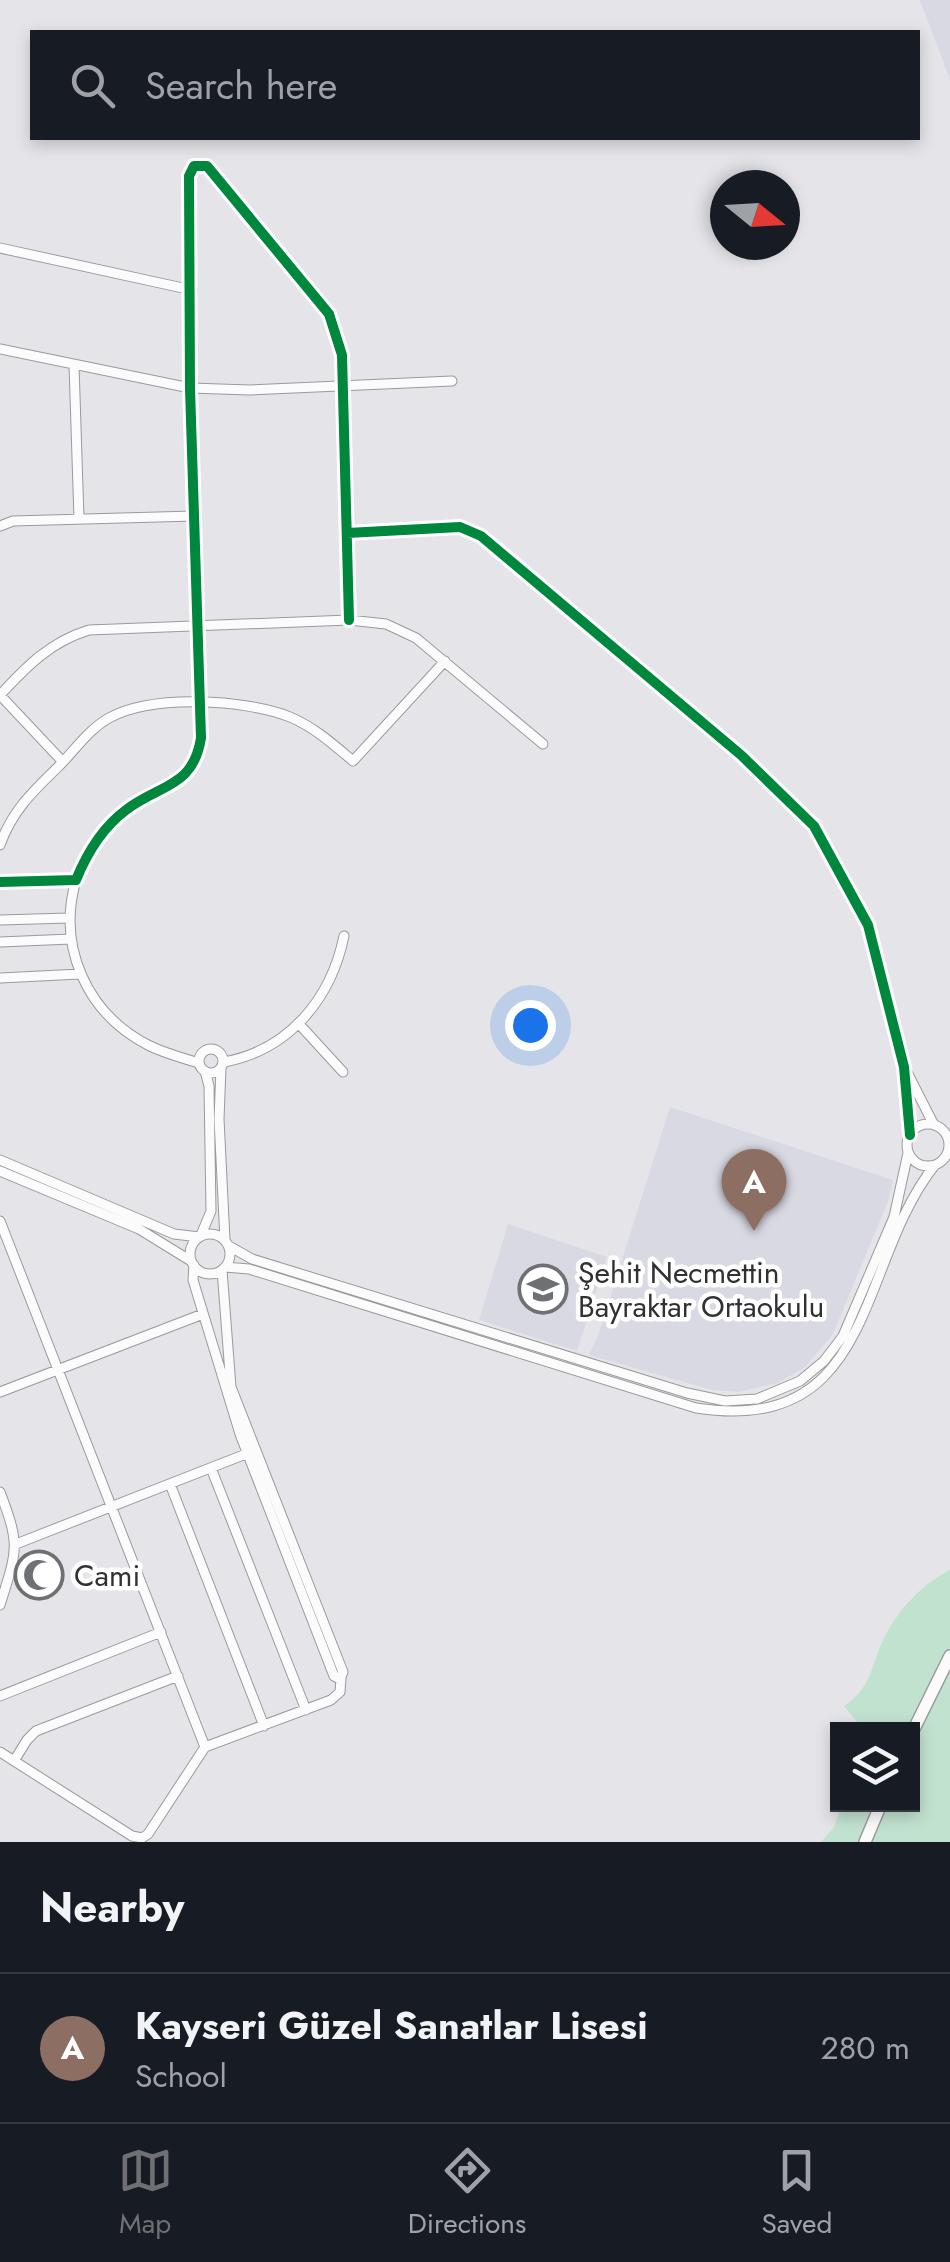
<!DOCTYPE html>
<meta charset="utf-8">
<style>
:root{--surface:#171b24;--page:#242831;--text:#f1f3f6;--muted:#9ea1a6;--line:#363941;--accent:#6f7073}
body{margin:0;font-family:Jost,sans-serif;background:var(--page);color:var(--text)}
.controls{position:absolute;right:30px;bottom:30px;display:grid;overflow:hidden;border-radius:0px;box-shadow:0 5px 15px #0003}
.controls button{width:90px;height:90px;display:grid;place-items:center;padding:0;border:0;border-bottom:2px solid var(--line);background:var(--surface);color:var(--text);font:50px sans-serif}
.compass{position:absolute;left:710px;top:170px;width:90px;height:90px;border-radius:50%;background:var(--surface);box-shadow:0 5px 15px #0003;rotate:108deg}
.you{position:absolute;left:530px;top:1025px;width:35px;height:35px;margin:-25px;border:8px solid #fff;border-radius:50%;background:#1a73e8;box-shadow:0 0 0 15px #1a73e833}
.badge{display:grid;place-items:center;width:65px;height:65px;border-radius:50%;background:var(--accent);color:#fff;font-size:32px;font-weight:700}
.pin{position:absolute;translate:-50% -82px;filter:drop-shadow(0 2px 5px #0008)}
.pin::after{content:'';position:absolute;top:52px;width:35px;height:30px;background:inherit;clip-path:polygon(0 0,100% 0,50% 100%)}
.list{margin:0;padding:0;list-style:none}
h2{display:flex;justify-content:space-between;align-items:center;height:130px;margin:0;padding:0 40px;font-size:42px}
h2 small{font-size:32px;font-weight:400;color:var(--muted)}
.list li{display:grid;grid-template-columns:65px 1fr auto;gap:30px;align-items:center;box-sizing:border-box;height:150px;padding:0 40px;border-top:2px solid var(--line)}
.list b{display:block;font-size:38px;white-space:nowrap}
.list p{margin:0;font-size:32px;white-space:nowrap;color:var(--muted)}
.list em{font-size:32px;font-style:normal;color:var(--muted)}
.icon{flex:none;width:55px;height:55px;fill:none;stroke:currentColor;stroke-width:2;stroke-linecap:round;stroke-linejoin:round}
.map{position:relative;flex:none;width:950px;height:1842px;overflow:hidden}
.search{position:absolute;background:var(--surface);box-shadow:0 5px 15px #0003;left:30px;right:30px;top:30px;height:110px;display:flex;align-items:center;gap:25px;box-sizing:border-box;padding:0 35px;border-radius:0px;color:var(--muted);font-size:38px}
.sheet{height:280px;background:var(--surface)}
nav{display:flex;justify-content:space-around;align-items:center;box-sizing:border-box;height:140px;border-top:2px solid var(--line);background:var(--surface);font-size:28px;color:var(--muted)}
nav a{display:grid;justify-items:center;gap:5px}
nav .on{color:var(--accent)}
.map>svg:first-child{display:block}
.built{fill:#d8d9e3}
.green{fill:#c2e2d0}
.lines{fill:none;stroke-linecap:round;stroke-linejoin:round}
.street-casing{stroke:#9a9a9d;stroke-width:11}
.secondary-casing{stroke:#9a9a9d;stroke-width:14}
.street{stroke:#fbfbfc;stroke-width:9}
.secondary{stroke:#fbfbfc;stroke-width:11}
.cycleway-casing{stroke:#fff;stroke-width:16}
.cycleway{stroke:#00873e;stroke-width:10}
.labels{text-anchor:middle;dominant-baseline:central;stroke-width:9;stroke-linejoin:round;paint-order:stroke}
.poi-label{font-size:30px;fill:#303133;stroke:#fff;text-anchor:start}
</style>
<div class="map">
<svg width="950" height="1842" viewBox="0 0 950 1842">
<rect width="100%" height="100%" fill="#e5e5e9"/>
<path class="built" d="M 920,0 L 950,0 L 950,80 Z
M 670,1107 L 893,1180 L 889,1199 L 833,1334 L 805,1367 L 778,1383 L 738,1392 L 712,1390 L 589,1355 L 599,1333 Z
M 508,1224 L 607,1257 L 577,1351 L 479,1320 Z"/>
<path class="green" d="M 950,1570 L 950,1842 L 821,1842 L 834,1827 L 842,1805 L 912,1804 L 912,1730 L 863,1729 L 844,1706 C 872,1688 871,1665 884,1638 C 898,1610 922,1584 950,1570 Z"/>
<g class="lines">
<g class="street-casing">
<path id="street" d="M 0,248 L 192,290
M 0,349 L 190,388 L 250,390 L 452,381
M 74,365 L 79,519
M 0,526 L 13,521 L 194,516
M 347,533 L 460,527 L 481,536 L 741,755 L 814,826 L 868,925 L 904,1067 L 910,1135
M 63,762 L 0,695 C 27,666 50,642 89,630 L 349,620 L 386,624 L 416,638 L 543,744
M 0,845 C 12,811 33,791 59,766 C 75,750 89,729 109,718 C 152,694 244,699 290,717 C 314,727 333,744 353,761 L 445,661
M 76,880 C 57,946 86,1013 148,1045 C 164,1053 182,1058 199,1063
M 0,882 L 76,880 C 87,853 103,827 126,810 C 160,784 193,788 201,738 L 190,388 L 189,176 L 194,166 L 207,166 L 329,314 L 342,355 L 349,620
M 0,920 L 69,918
M 0,942 L 71,939
M 0,978 L 80,974
M 299,1024 L 343,1072
M199 1061a12 12 0 1 1 24 0a12 12 0 1 1-24 0Z
M 224,1062 C 289,1050 331,999 344,936
M 221,1068 L 219,1119 L 225,1240
M 908,1074 L 934,1125
M907 1145a21 21 0 1 1 42 0a21 21 0 1 1-42 0Z
M 0,1160 L 174,1234 L 199,1237
M 0,1171 L 139,1229 L 191,1261
M 0,1221 L 205,1747
M190 1254a20 20 0 1 1 40 0a20 20 0 1 1-40 0Z
M 201,1235 L 211,1211 L 209,1086 L 205,1071
M 229,1246 L 252,1259 L 687,1393 L 725,1401 L 757,1399 L 800,1381 L 824,1361 L 843,1336 L 894,1217 L 908,1153
M 194,1265 L 193,1280 L 240,1434 L 334,1676 L 340,1679 L 343,1672 L 231,1387 L 222,1270
M 225,1267 L 249,1269 L 696,1408 C 878,1436 856,1263 935,1165
M 0,1392 L 203,1314
M 211,1468 L 306,1710
M 170,1484 L 264,1726
M 0,1492 C 21,1547 17,1550 0,1605
M 16,1544 L 251,1452
M 0,1696 L 161,1632
M 0,1752 L 132,1836 L 142,1838 L 148,1834 L 205,1747 L 331,1700 L 340,1692 L 341,1678
M 14,1761 L 27,1740 L 36,1731 L 178,1676"/>
</g>
<g class="secondary-casing">
<path id="secondary" d="M 912,1733 L 950,1656
M 865,1842 L 881,1804"/>
</g>
<use href="#street" class="street"/>
<use href="#secondary" class="secondary"/>
<g class="cycleway-casing">
<path id="cycleway" d="M 347,533 L 460,527 L 481,536 L 741,755 L 814,826 L 868,925 L 904,1067 L 910,1135
M 0,882 L 76,880 C 87,853 103,827 126,810 C 160,784 193,788 201,738 L 190,388 L 189,176 L 194,166 L 207,166 L 329,314 L 342,355 L 349,620"/>
</g>
<use href="#cycleway" class="cycleway"/>
</g>
<defs>
<g id="school-ring" transform="scale(2.5)"><circle r="9.5" fill="#fff" stroke="#6f7073" stroke-width="1.5"/><path d="M0-5L7-2L0 1L-7-2ZM-4 1L0 2.5L4 1V4Q0 6-4 4Z" fill="#6f7073"/></g>
<g id="mosque-ring" transform="scale(2.5)"><circle r="9.5" fill="#fff" stroke="#6f7073" stroke-width="1.5"/><path d="M3.5-4.9A6 6 0 1 0 3.5 4.9A5 5 0 1 1 3.5-4.9Z" fill="#6f7073"/></g>
</defs>
<g fill-rule="evenodd">
<use href="#school-ring" x="543" y="1289"/>
<use href="#mosque-ring" x="39" y="1575"/>
</g>
<g class="labels">
<g class="poi-label">
<text x="578" y="1272">Şehit Necmettin<tspan x="578" dy="34">Bayraktar Ortaokulu</tspan></text>
<text x="74" y="1575">Cami</text>
</g>
</g>
</svg>
<div class="controls">
<button><svg class="icon" aria-label="layers" viewBox="0 0 24 24"><path d="M12 4l9 5-9 5-9-5zM3 14l9 5 9-5"/></svg></button>
</div>
<svg class="compass" viewBox="-18 -18 36 36"><path d="M0-13l5 13h-10z" fill="#e53935"/><path d="M0 13l5-13h-10z" fill="#9ea1a6"/></svg>
<div class="you"></div>
<div class="pin badge" style="left:754px;top:1231px;background:#8d6e63">A</div>
<div class="search"><svg class="icon" aria-label="search" viewBox="0 0 24 24"><circle cx="10" cy="10" r="6"/><path d="M15 15l6 6"/></svg>Search here</div>
</div>
<section class="sheet">
<h2>Nearby<small></small></h2>
<ul class="list">
<li><span class="badge" style="background:#8d6e63">A</span><div><b>Kayseri Güzel Sanatlar Lisesi</b><p>School</p></div><em>280 m</em></li>
</ul>
</section>
<nav>
<a class="on"><svg class="icon" aria-label="map" viewBox="0 0 24 24"><path d="M3 6l6-2 6 2 6-2v14l-6 2-6-2-6 2zM9 4v14M15 6v14"/></svg>Map</a>
<a><svg class="icon" aria-label="directions" viewBox="0 0 24 24"><path d="M12 3l9 9-9 9-9-9zM9 14v-3h6M13 9l2 2-2 2"/></svg>Directions</a>
<a><svg class="icon" aria-label="saved" viewBox="0 0 24 24"><path d="M7 4h10v16l-5-4-5 4z"/></svg>Saved</a>
</nav>
